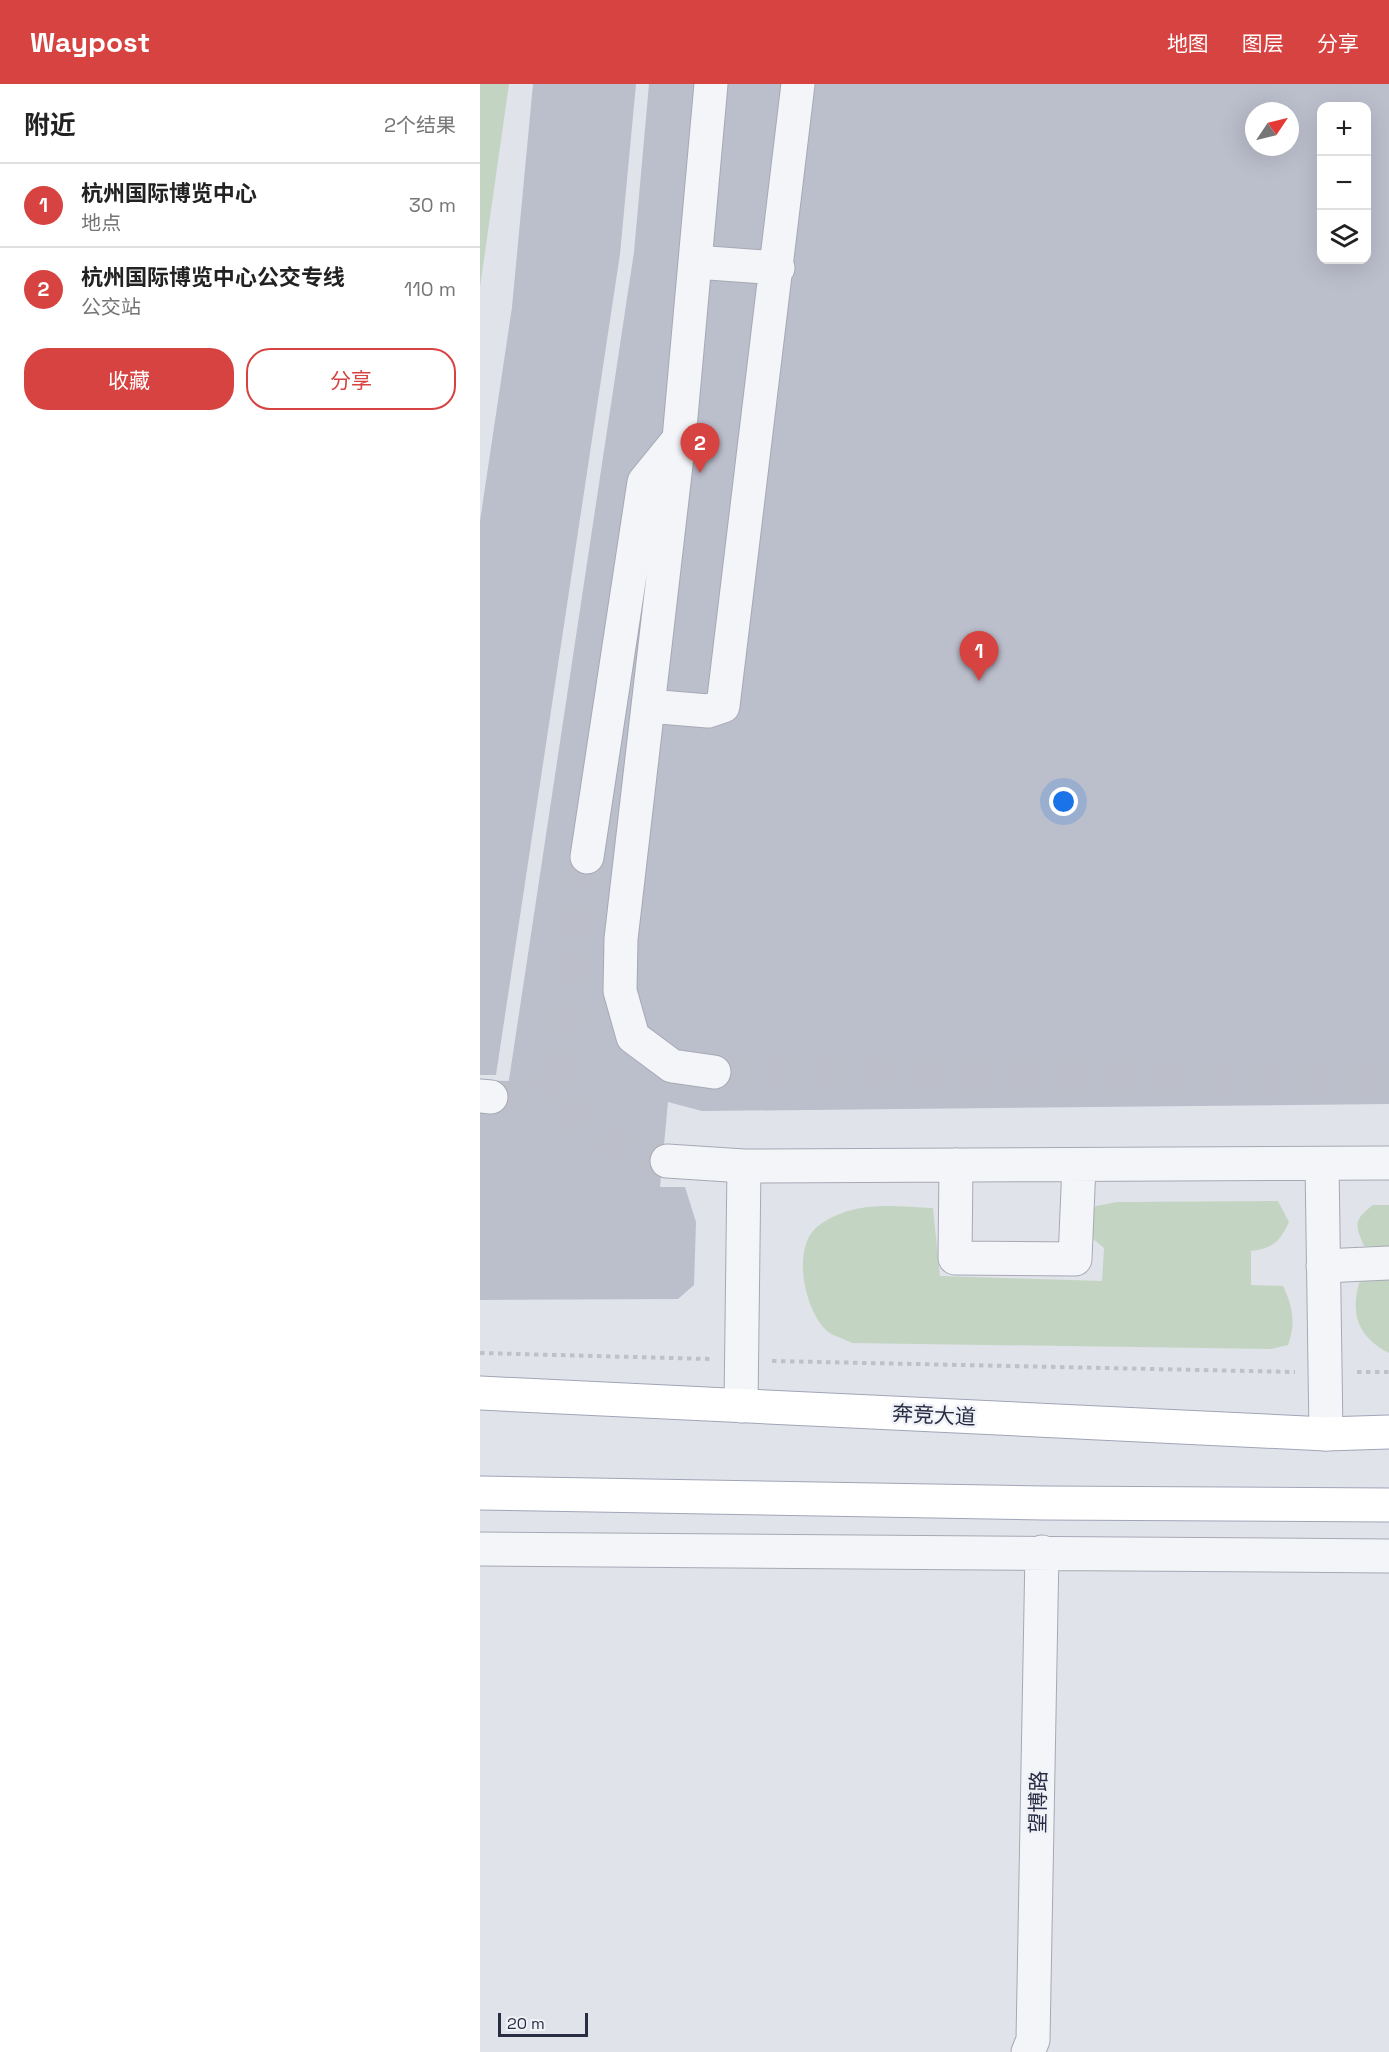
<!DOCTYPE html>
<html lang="zh">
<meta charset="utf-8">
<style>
:root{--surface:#fff;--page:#f6f6f6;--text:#222;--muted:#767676;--line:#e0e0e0;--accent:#d64340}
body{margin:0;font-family:"Space Grotesk","Noto Sans SC",sans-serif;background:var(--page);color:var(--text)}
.controls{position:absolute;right:18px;top:18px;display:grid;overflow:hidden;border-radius:12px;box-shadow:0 6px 24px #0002}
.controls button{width:54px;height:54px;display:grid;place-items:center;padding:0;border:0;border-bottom:2px solid var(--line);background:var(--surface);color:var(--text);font:30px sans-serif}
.compass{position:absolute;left:765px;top:18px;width:54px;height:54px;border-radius:50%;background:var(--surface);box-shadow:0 6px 24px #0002;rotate:55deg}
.scale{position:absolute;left:18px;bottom:15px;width:90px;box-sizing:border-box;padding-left:6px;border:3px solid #282d43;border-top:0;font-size:16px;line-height:21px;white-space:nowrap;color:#282d43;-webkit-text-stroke:4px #f1f2f8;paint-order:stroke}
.you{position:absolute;left:584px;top:718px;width:21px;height:21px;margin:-15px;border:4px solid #fff;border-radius:50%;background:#1a73e8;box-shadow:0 0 0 9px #1a73e833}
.badge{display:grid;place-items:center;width:39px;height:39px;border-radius:50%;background:var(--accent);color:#fff;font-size:20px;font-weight:700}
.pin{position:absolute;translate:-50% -50px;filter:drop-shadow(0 2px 3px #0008)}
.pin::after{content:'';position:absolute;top:32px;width:21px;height:18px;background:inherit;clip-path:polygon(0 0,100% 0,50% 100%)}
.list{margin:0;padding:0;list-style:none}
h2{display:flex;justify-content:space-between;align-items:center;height:78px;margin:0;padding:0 24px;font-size:26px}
h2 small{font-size:20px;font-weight:400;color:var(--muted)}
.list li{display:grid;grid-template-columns:39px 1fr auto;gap:18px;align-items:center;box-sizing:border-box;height:84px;padding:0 24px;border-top:2px solid var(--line)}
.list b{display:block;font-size:22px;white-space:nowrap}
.list p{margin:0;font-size:20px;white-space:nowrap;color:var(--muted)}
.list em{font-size:20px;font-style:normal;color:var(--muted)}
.actions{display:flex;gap:12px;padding:18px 24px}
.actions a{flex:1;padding:14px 0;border:2px solid var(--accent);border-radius:24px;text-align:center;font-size:21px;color:var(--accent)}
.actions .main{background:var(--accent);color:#fff}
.icon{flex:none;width:33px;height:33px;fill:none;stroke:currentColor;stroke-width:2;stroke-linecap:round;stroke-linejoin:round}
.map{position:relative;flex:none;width:909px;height:1968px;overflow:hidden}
header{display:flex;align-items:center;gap:36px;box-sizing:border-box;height:84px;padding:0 30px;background:var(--accent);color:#fff}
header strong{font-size:28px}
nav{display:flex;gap:33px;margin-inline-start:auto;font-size:21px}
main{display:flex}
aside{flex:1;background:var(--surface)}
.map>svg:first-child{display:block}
.green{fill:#c3d5c2}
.building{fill:#bbbecb;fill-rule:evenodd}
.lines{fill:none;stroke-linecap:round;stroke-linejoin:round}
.minor-tunnel{stroke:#bcbfc9;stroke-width:33;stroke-dasharray:33 16;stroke-linecap:butt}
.minor-casing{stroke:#a6a9b5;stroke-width:35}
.major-casing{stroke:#a0a5b7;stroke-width:35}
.path{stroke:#bfc1c9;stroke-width:4;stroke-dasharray:4.5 4.5;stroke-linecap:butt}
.minor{stroke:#f4f5f8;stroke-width:33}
.major{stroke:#fff;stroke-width:33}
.labels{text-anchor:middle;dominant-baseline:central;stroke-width:5;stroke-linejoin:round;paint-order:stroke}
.street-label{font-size:21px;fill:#282d43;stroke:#f1f2f8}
</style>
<header>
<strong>Waypost</strong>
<nav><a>地图</a><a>图层</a><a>分享</a></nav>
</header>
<main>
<aside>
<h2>附近<small>2个结果</small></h2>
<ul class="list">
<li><span class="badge">1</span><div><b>杭州国际博览中心</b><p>地点</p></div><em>30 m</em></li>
<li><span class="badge">2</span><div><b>杭州国际博览中心公交专线</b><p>公交站</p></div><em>110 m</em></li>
</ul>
<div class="actions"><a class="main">收藏</a><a>分享</a></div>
</aside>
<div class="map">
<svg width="909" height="1968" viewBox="0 0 909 1968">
<rect width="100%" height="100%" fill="#e1e3ea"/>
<path class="green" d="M 0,0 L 29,0 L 0,203 Z
M 798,1117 L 809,1138 C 799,1159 793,1164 771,1167 L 771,1201 L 803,1202 C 813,1223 816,1239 808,1261 L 791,1265 L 372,1259 C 365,1255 353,1252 347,1247 C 324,1226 311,1163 338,1142 C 373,1116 413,1122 453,1124 L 460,1192 L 622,1197 L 624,1164 L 612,1154 L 608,1134 L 616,1122 L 637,1118 Z
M 893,1121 L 909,1121 L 909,1163 L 884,1162 C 875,1141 873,1136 893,1121 Z
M 895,1192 L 909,1192 L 909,1269 C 879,1253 870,1232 879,1199 Z"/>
<path class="building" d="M 53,0 L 156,0 L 140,170 L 16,991 L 0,991 L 0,437 L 32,223 Z
M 169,0 L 909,0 L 909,1020 L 222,1027 L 188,1018 L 180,1103 L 205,1103 L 216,1138 L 214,1201 L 198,1215 L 0,1216 L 0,1027 L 24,1029 L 154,168 ZM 842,22 L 886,22 L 886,176 L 842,176 ZM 774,27 L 810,27 L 810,63 L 774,63 Z"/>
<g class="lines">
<path class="minor-tunnel" d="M 107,773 L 81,988 L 94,1031 L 119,1053 L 170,1076 L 187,1077
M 234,988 L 909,996
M 11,1013 L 51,1014 L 81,988"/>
<g class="minor-casing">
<path id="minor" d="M 231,0 L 199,355 L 141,855 L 140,907 L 153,953 L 192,982 L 234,988
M 215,178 L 298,184
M 168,622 L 228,627 L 243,622 L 318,0
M 107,773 L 164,398 L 199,355
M 0,1012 L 11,1013
M 187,1077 L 264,1082 L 909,1079
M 842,1080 L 846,1350
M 476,1081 L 475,1174 L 595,1175 L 599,1081
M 843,1182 L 909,1179
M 261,1322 L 264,1082
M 0,1465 L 909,1472
M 548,1968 L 553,1956 L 562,1468"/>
</g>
<g class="major-casing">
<path id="major" d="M 0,1309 L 846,1350 L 909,1348
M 0,1409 L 564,1419 L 909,1421"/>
</g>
<path class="path" d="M 0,1269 L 230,1275
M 292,1277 L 815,1288
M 877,1288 L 909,1288"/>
<use href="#minor" class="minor"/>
<use href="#major" class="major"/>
</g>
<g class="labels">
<g class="street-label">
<text transform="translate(454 1331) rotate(3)">奔竞大道</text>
<text transform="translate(558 1718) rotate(-89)">望博路</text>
</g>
</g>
</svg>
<div class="controls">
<button>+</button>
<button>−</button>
<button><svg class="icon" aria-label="layers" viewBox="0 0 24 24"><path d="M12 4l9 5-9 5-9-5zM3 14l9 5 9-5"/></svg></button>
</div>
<svg class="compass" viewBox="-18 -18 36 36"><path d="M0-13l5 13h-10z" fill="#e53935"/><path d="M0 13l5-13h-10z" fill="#767676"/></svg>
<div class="scale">20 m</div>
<div class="you"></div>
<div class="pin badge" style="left:499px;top:597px">1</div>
<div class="pin badge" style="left:220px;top:389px">2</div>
</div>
</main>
